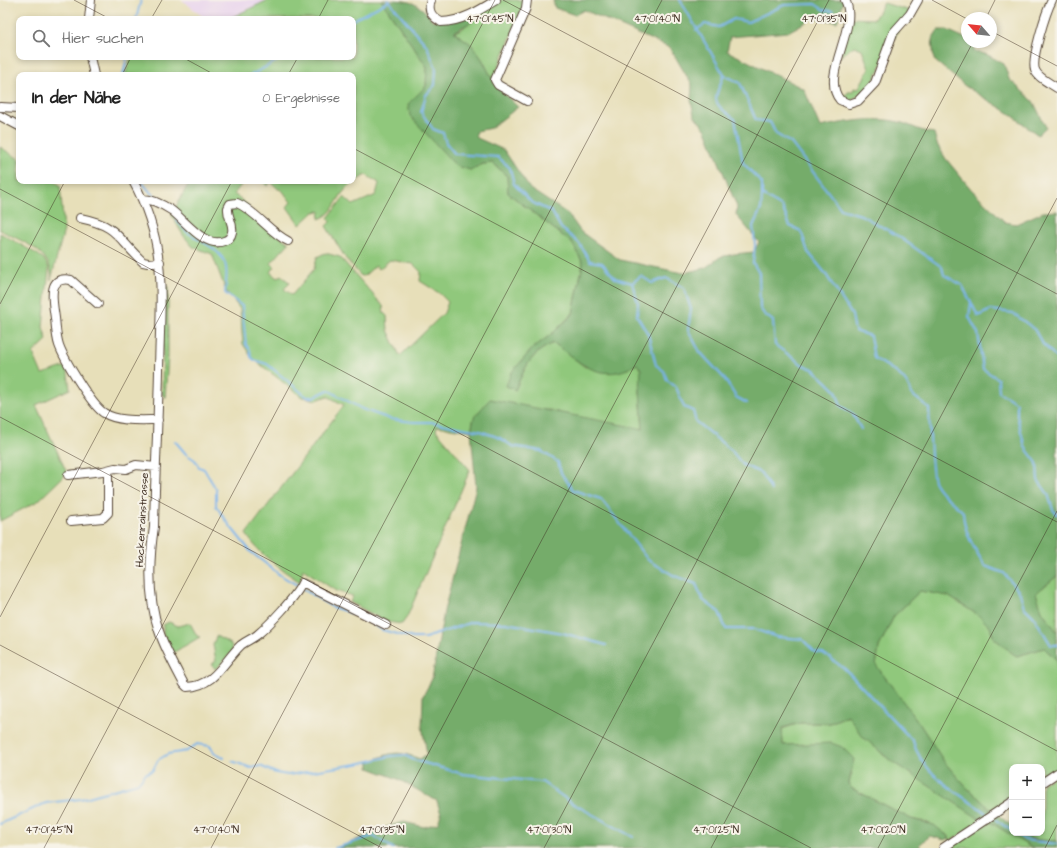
<!DOCTYPE html>
<html lang="de">
<meta charset="utf-8">
<style>
:root{--surface:#fff;--page:#f2f2f2;--text:#222;--muted:#767676;--line:#e0e0e0}
body{margin:0;font-family:"Architects Daughter",sans-serif;background:var(--page);color:var(--text)}
.controls{position:absolute;right:12px;bottom:12px;display:grid;overflow:hidden;border-radius:8px;box-shadow:0 2px 6px #0003}
.controls button{width:36px;height:36px;display:grid;place-items:center;padding:0;border:0;border-bottom:1px solid var(--line);background:var(--surface);color:var(--text);font:20px sans-serif}
.compass{position:absolute;left:961px;top:12px;width:36px;height:36px;border-radius:50%;background:var(--surface);box-shadow:0 2px 6px #0003;rotate:298deg}
.list{margin:0;padding:0;list-style:none}
h2{display:flex;justify-content:space-between;align-items:center;height:52px;margin:0;padding:0 16px;font-size:17px}
h2 small{font-size:13px;font-weight:400;color:var(--muted)}
.icon{flex:none;width:22px;height:22px;fill:none;stroke:currentColor;stroke-width:2;stroke-linecap:round;stroke-linejoin:round}
.map{position:relative;flex:none;width:1057px;height:848px;overflow:hidden}
.search{position:absolute;background:var(--surface);box-shadow:0 2px 6px #0003;left:16px;top:16px;width:340px;height:44px;display:flex;align-items:center;gap:10px;box-sizing:border-box;padding:0 14px;border-radius:8px;color:var(--muted);font-size:15px}
.panel{position:absolute;background:var(--surface);box-shadow:0 2px 6px #0003;left:16px;top:72px;width:340px;height:112px;border-radius:8px}
.map>svg:first-child{display:block}
.built{fill:#e8d2ee}
.green{fill:#90c87b;stroke:#66794c}
.forest{fill:#74ac6b;stroke:#586b44}
.lines{fill:none;stroke-linecap:round;stroke-linejoin:round}
.stream{stroke:#7ab4eb;stroke-width:2}
.minor-casing{stroke:#554535;stroke-width:10}
.minor{stroke:#fff;stroke-width:8}
.ticks{fill:none;stroke:#3b2a1e;stroke-width:1;stroke-opacity:0.45}
.labels{text-anchor:middle;dominant-baseline:central;stroke-width:4;stroke-linejoin:round;paint-order:stroke}
.street-label{font-size:11px;fill:#3b2a1e;stroke:#f7f3e8}
.ticks-label{font-size:10px;text-anchor:middle;fill:#3b2a1e;stroke:#f7f3e8;stroke-width:4;stroke-linejoin:round;paint-order:stroke}
</style>
<div class="map">
<svg width="1057" height="848" viewBox="0 0 1057 848">
<rect width="100%" height="100%" fill="#f7f3e8"/>
<filter id="ink" filterUnits="userSpaceOnUse"><feTurbulence type="fractalNoise" baseFrequency=".025" numOctaves="2"/><feDisplacementMap in="SourceGraphic" scale="8" xChannelSelector="R" yChannelSelector="G"/><feConvolveMatrix kernelMatrix="1 2 1 2 8 2 1 2 1" color-interpolation-filters="sRGB"/></filter>
<filter id="wash" filterUnits="userSpaceOnUse"><feTurbulence type="fractalNoise" baseFrequency=".012" numOctaves="4" result="noise"/><feDisplacementMap in="SourceGraphic" scale="16" xChannelSelector="R" yChannelSelector="G"/><feGaussianBlur stdDeviation="0.9" result="paint"/><feColorMatrix in="noise" values="0 0 0 0 0 0 0 0 0 0 0 0 0 0 0 0 0 1.4 0 .05"/><feComposite in="paint" operator="in"/></filter>
<g filter="url(#wash)">
<rect width="100%" height="100%" fill="#e7dfb9"/>
<path class="built" d="M 182,0 L 268,0 L 228,19 L 206,19 Z"/>
<path class="green" d="M 268,0 L 381,0 L 427,67 L 426,86 L 408,104 L 470,170 L 483,164 L 493,163 L 507,176 L 508,193 L 572,243 L 583,263 L 573,313 L 554,332 L 532,349 L 515,390 C 525,368 530,353 554,343 L 585,367 L 628,369 L 637,364 L 642,369 L 640,391 L 643,429 L 574,417 L 550,410 L 474,417 L 471,431 L 437,426 L 436,430 L 470,470 L 407,617 L 402,624 L 387,622 L 350,602 L 353,596 L 336,591 L 303,569 L 300,582 C 279,568 260,555 246,534 L 344,405 L 327,396 L 317,400 L 302,397 L 252,358 L 243,344 L 240,309 L 226,291 L 212,254 L 193,247 L 183,235 L 172,216 L 172,213 L 208,241 L 230,239 L 229,212 L 235,205 L 289,243 L 271,263 L 275,267 L 270,272 L 277,278 L 281,275 L 290,283 L 284,289 L 292,295 L 314,269 L 317,257 L 325,253 L 340,257 L 383,306 L 384,313 L 387,316 L 388,330 L 400,356 L 444,313 L 448,302 L 439,293 L 420,281 L 421,272 L 413,264 L 390,260 L 379,269 L 376,265 L 364,276 L 361,276 L 346,259 L 326,226 L 331,221 L 328,218 L 344,197 L 353,205 L 376,195 L 379,183 L 366,175 C 359,179 350,184 345,190 C 336,200 333,215 319,219 L 320,211 L 314,212 L 300,225 L 287,207 L 291,202 L 282,190 L 278,189 L 271,182 L 267,186 L 262,181 L 353,181 L 353,75 L 125,75 L 131,57 L 353,57 L 353,19 L 228,19 Z
M 500,0 L 525,0 L 525,2 L 493,80 L 482,59 L 471,44 L 454,32 L 462,29 L 481,12 Z
M 884,3 L 910,11 L 902,22 L 872,84 L 850,102 L 837,94 L 846,95 L 848,92 L 853,92 L 854,88 L 858,89 L 869,69 L 862,49 L 854,46 L 841,56 L 850,18 L 874,19 Z
M 0,147 L 19,159 L 19,181 L 54,181 L 60,185 L 64,230 L 51,280 C 54,251 22,242 0,230 Z
M 190,181 L 244,181 L 234,194 L 250,207 L 230,203 L 231,230 L 224,240 L 206,237 L 174,210 Z
M 0,233 L 37,254 L 44,259 L 49,268 L 43,327 L 47,340 L 33,353 L 42,374 L 67,366 L 70,389 L 36,405 L 67,473 L 38,501 L 0,521 Z
M 164,286 L 168,287 L 168,357 L 165,398 L 162,394 Z
M 1057,576 L 1057,632 L 1042,611 L 1036,593 Z
M 920,591 L 948,596 L 978,615 L 990,627 L 994,638 L 1012,653 L 1017,656 L 1044,648 L 1057,660 L 1057,771 L 1042,780 L 1042,767 L 1012,767 L 1012,800 L 994,812 L 966,787 L 945,763 L 919,723 L 876,666 L 879,647 L 894,616 Z
M 169,622 L 178,626 L 190,623 L 197,636 L 200,637 L 171,654 L 163,638 L 163,625 Z
M 216,636 L 231,644 L 233,651 L 216,669 L 211,665 L 216,661 L 213,645 Z
M 849,715 L 861,735 L 891,761 L 983,820 L 950,841 L 949,836 L 926,822 L 911,819 L 851,788 L 849,783 L 852,773 L 803,745 L 783,745 L 782,729 L 800,723 L 830,723 Z
M 1057,775 L 1057,841 C 1044,840 1032,841 1020,833 L 1042,833 L 1042,784 Z
M 987,820 L 1032,848 L 945,848 Z"/>
<path class="forest" d="M 381,0 C 407,0 418,0 433,21 L 481,12 L 478,18 L 454,32 L 471,44 L 482,59 L 496,86 L 518,107 L 491,128 L 477,131 L 475,137 L 504,150 L 530,189 L 568,214 L 581,232 L 620,260 L 683,273 L 705,268 L 720,257 L 734,254 L 754,252 L 759,242 L 736,215 L 737,207 L 706,130 L 694,115 L 691,100 L 692,85 L 670,48 L 584,10 L 575,15 L 555,8 L 553,0 L 844,0 L 837,22 L 813,18 L 788,32 L 730,37 L 727,51 L 804,89 L 820,127 C 844,122 874,116 899,122 C 911,125 921,132 934,133 L 937,144 L 946,159 L 971,189 L 1005,222 L 1016,224 L 1043,212 L 1057,211 L 1057,576 L 1036,593 L 1042,611 L 1057,632 L 1057,660 L 1044,648 L 1017,656 L 1012,653 L 994,638 L 990,627 L 978,615 L 948,596 L 920,591 L 894,616 L 879,647 L 876,665 L 919,723 L 945,763 L 966,787 L 994,812 L 983,820 L 978,818 L 891,761 L 861,735 L 848,715 L 830,723 L 800,723 L 782,728 L 783,745 L 831,743 L 842,747 L 854,759 L 849,783 L 851,788 L 911,819 L 934,825 L 950,838 L 944,840 L 930,836 L 919,845 L 921,848 L 338,848 L 386,827 L 404,822 L 424,827 L 438,823 L 441,814 L 437,801 L 398,779 L 369,768 L 369,762 C 392,752 396,750 420,759 L 427,754 L 422,726 L 423,696 L 432,679 L 444,611 L 476,487 L 471,431 L 474,417 L 490,399 L 643,429 L 640,391 L 641,369 L 637,364 C 603,385 580,364 554,343 C 530,353 525,368 515,390 L 506,386 L 511,373 L 532,349 L 554,332 L 573,314 L 583,263 L 572,243 L 508,193 L 507,176 L 493,163 L 483,164 L 470,170 L 456,166 L 410,116 L 408,104 L 426,86 L 427,67 Z
M 938,30 L 947,30 L 967,39 L 967,42 L 970,42 L 975,51 L 988,55 L 1004,64 L 1009,79 L 1033,101 L 1046,127 L 1038,135 L 1009,113 L 965,86 L 934,60 L 932,39 Z
M 997,814 L 1012,826 L 1012,833 L 1020,833 L 1034,840 L 1057,841 L 1057,848 L 1032,848 L 987,820 Z"/>
<g class="lines">
<path class="stream" d="M 388,0 L 427,46 L 436,69 L 435,85 L 426,95 L 421,112 L 433,129 L 443,133 L 446,143 L 455,154 L 498,157 L 510,168 L 514,184 L 531,202 L 552,212 L 561,228 L 579,243 L 590,261 L 602,263 L 615,278 L 632,283
M 680,0 L 724,75 L 740,83 L 756,120 L 770,122 L 776,134 L 791,143 L 841,209 L 861,215 L 898,236 L 942,267 L 944,275 L 962,285 L 978,316 L 991,310 L 1013,313 L 1034,329 L 1042,343 L 1057,358
M 136,19 L 141,0
M 353,20 L 389,1
M 696,30 L 705,24 L 719,27 L 734,19 L 748,22 L 784,5 L 815,4 L 824,10 L 833,11
M 123,75 L 127,57
M 251,75 L 284,57
M 724,75 C 713,102 711,102 735,119 L 743,163 L 762,183 L 762,195 L 782,207 L 790,226 L 801,231 L 808,252 L 825,273 L 852,315 L 855,331 L 870,336 L 874,358 C 889,368 908,376 911,394 L 929,408 C 930,421 930,476 935,483 C 942,496 953,502 963,512 C 964,533 974,548 985,566 L 1004,573 L 1020,593 L 1024,607 L 1034,617 L 1051,645 L 1057,645
M 141,181 L 151,193 L 167,204
M 762,196 L 761,209 L 753,226 L 755,245 L 753,263 L 759,273 L 760,308 L 764,314 L 773,321 L 775,345 L 803,365 L 813,369 L 827,382 L 836,391 L 841,406 L 852,413 L 861,429
M 176,219 L 187,232 L 199,240
M 203,242 C 229,257 228,265 225,293 L 242,306 L 246,345 L 250,350 L 251,357 L 254,360 L 267,364 L 307,397 L 314,397 L 328,390 L 362,409 L 390,419 L 413,422 L 431,422 L 480,431 L 500,438 L 512,446 L 541,451 L 558,462 L 561,473 L 573,490 L 601,499 L 648,560 L 673,575 L 696,584 L 703,600 L 719,612 L 726,629 L 754,629 L 777,637 L 802,639 L 815,652 L 823,653 L 845,669 L 913,741 C 922,775 959,793 986,813
M 632,283 L 638,303 L 637,316 L 648,334 L 656,365 L 664,371 L 667,380 L 676,387 L 684,407 L 693,411 L 696,422 L 731,450 L 743,465 L 761,473 L 771,490
M 632,283 L 641,276 L 652,283 L 666,278 L 684,288 L 691,309 L 688,330 L 700,352 L 724,378 L 736,397 L 747,403
M 971,303 L 969,317 L 978,333 L 983,369 L 998,379 L 999,392 L 1017,403 L 1017,416 L 1025,447 L 1037,463 L 1038,480 L 1048,494 L 1053,510 L 1057,514
M 175,441 L 186,454 L 195,460 L 199,467 L 204,469 L 216,489 L 216,506 L 230,526 L 251,552 L 280,575 L 297,585
M 303,589 L 332,607 L 354,614
M 369,621 L 382,630 L 413,638 L 425,638 L 472,622 L 506,623 L 563,633 L 606,645
M 232,761 L 251,768 L 260,766 L 276,773 L 288,775 L 357,764 L 391,756 L 404,755 L 414,760 L 463,774 L 542,782 L 572,803 L 633,837
M 996,820 L 1012,831
M 0,824 L 46,803 L 81,799 L 138,783 L 145,774 L 153,770 L 158,760 L 168,754 L 187,751 L 197,744 L 210,746 L 214,753 L 224,758
M 1015,833 L 1025,840 L 1057,844
M 335,848 L 373,836 L 393,848"/>
</g>
</g>
<g filter="url(#ink)">
<g class="lines">
<g class="minor-casing">
<path id="minor" d="M 431,0 C 427,11 432,17 441,22 C 461,22 480,10 496,0
M 527,0 L 526,8 L 495,80 L 498,85 L 527,101
M 845,0 C 860,27 819,76 840,100 L 849,104 L 858,101 L 875,83 L 893,33 L 910,14 L 918,0
M 1052,0 C 1046,12 1031,58 1035,70 C 1038,78 1050,83 1057,88
M 89,19 L 91,0
M 90,57 L 94,75
M 0,107 L 19,108
M 0,116 L 19,126
M 133,181 C 169,246 160,299 159,370 C 158,422 155,475 154,527 C 149,560 148,599 159,631 C 165,649 175,667 184,684 L 187,687 C 215,686 224,661 241,645 C 246,641 252,639 257,635 C 269,625 296,597 302,583 L 386,625
M 143,199 C 152,199 163,205 171,210 C 185,220 205,249 224,241 C 228,240 231,237 232,232 C 234,224 227,217 228,208 L 230,204 L 237,203 C 256,211 269,232 288,241
M 80,218 C 119,226 116,237 143,262 L 148,263 L 160,262
M 98,304 L 71,280 C 46,275 53,302 55,318 C 56,326 56,336 59,345 C 64,359 92,406 104,413 C 118,422 142,420 158,420
M 68,475 L 103,471 L 115,468 L 126,469 L 136,465 L 156,467
M 71,521 L 103,518 L 108,513 L 108,470
M 1042,783 L 1057,773
M 943,848 L 1012,802"/>
</g>
<use href="#minor" class="minor"/>
</g>
</g>
<path class="ticks" d="M 74,0 L 110,19M 503,0 L 1057,294M 932,0 L 967,19M 986,18 L 995,0M 151,19 L 162,0M 318,19 L 328,0M 991,31 L 1057,66M 182,57 L 215,75M 122,75 L 131,57M 288,75 L 298,57M 353,148 L 1057,522M 0,189 L 1057,751M 0,304 L 65,181M 0,417 L 811,848M 0,617 L 232,181M 0,645 L 382,848M 44,848 L 495,0M 211,848 L 662,0M 378,848 L 829,0M 544,848 L 973,42M 711,848 L 1057,198M 878,848 L 1057,511M 1045,848 L 1057,825"/>
<g class="labels">
<g class="street-label">
<text transform="translate(142 520) rotate(-87)">Hackenrainstrasse</text>
</g>
</g>
<g class="ticks-label">
<text x="490" y="22">47°01'45"N</text>
<text x="657" y="22">47°01'40"N</text>
<text x="824" y="22">47°01'35"N</text>
<text x="49" y="833">47°01'45"N</text>
<text x="216" y="833">47°01'40"N</text>
<text x="382" y="833">47°01'35"N</text>
<text x="549" y="833">47°01'30"N</text>
<text x="716" y="833">47°01'25"N</text>
<text x="883" y="833">47°01'20"N</text>
</g>
</svg>
<div class="controls">
<button>+</button>
<button>−</button>
</div>
<svg class="compass" viewBox="-18 -18 36 36"><path d="M0-13l5 13h-10z" fill="#e53935"/><path d="M0 13l5-13h-10z" fill="#767676"/></svg>
<div class="search"><svg class="icon" aria-label="search" viewBox="0 0 24 24"><circle cx="10" cy="10" r="6"/><path d="M15 15l6 6"/></svg>Hier suchen</div>
<section class="panel">
<h2>In der Nähe<small>0 Ergebnisse</small></h2>
<ul class="list">
</ul>
</section>
</div>
